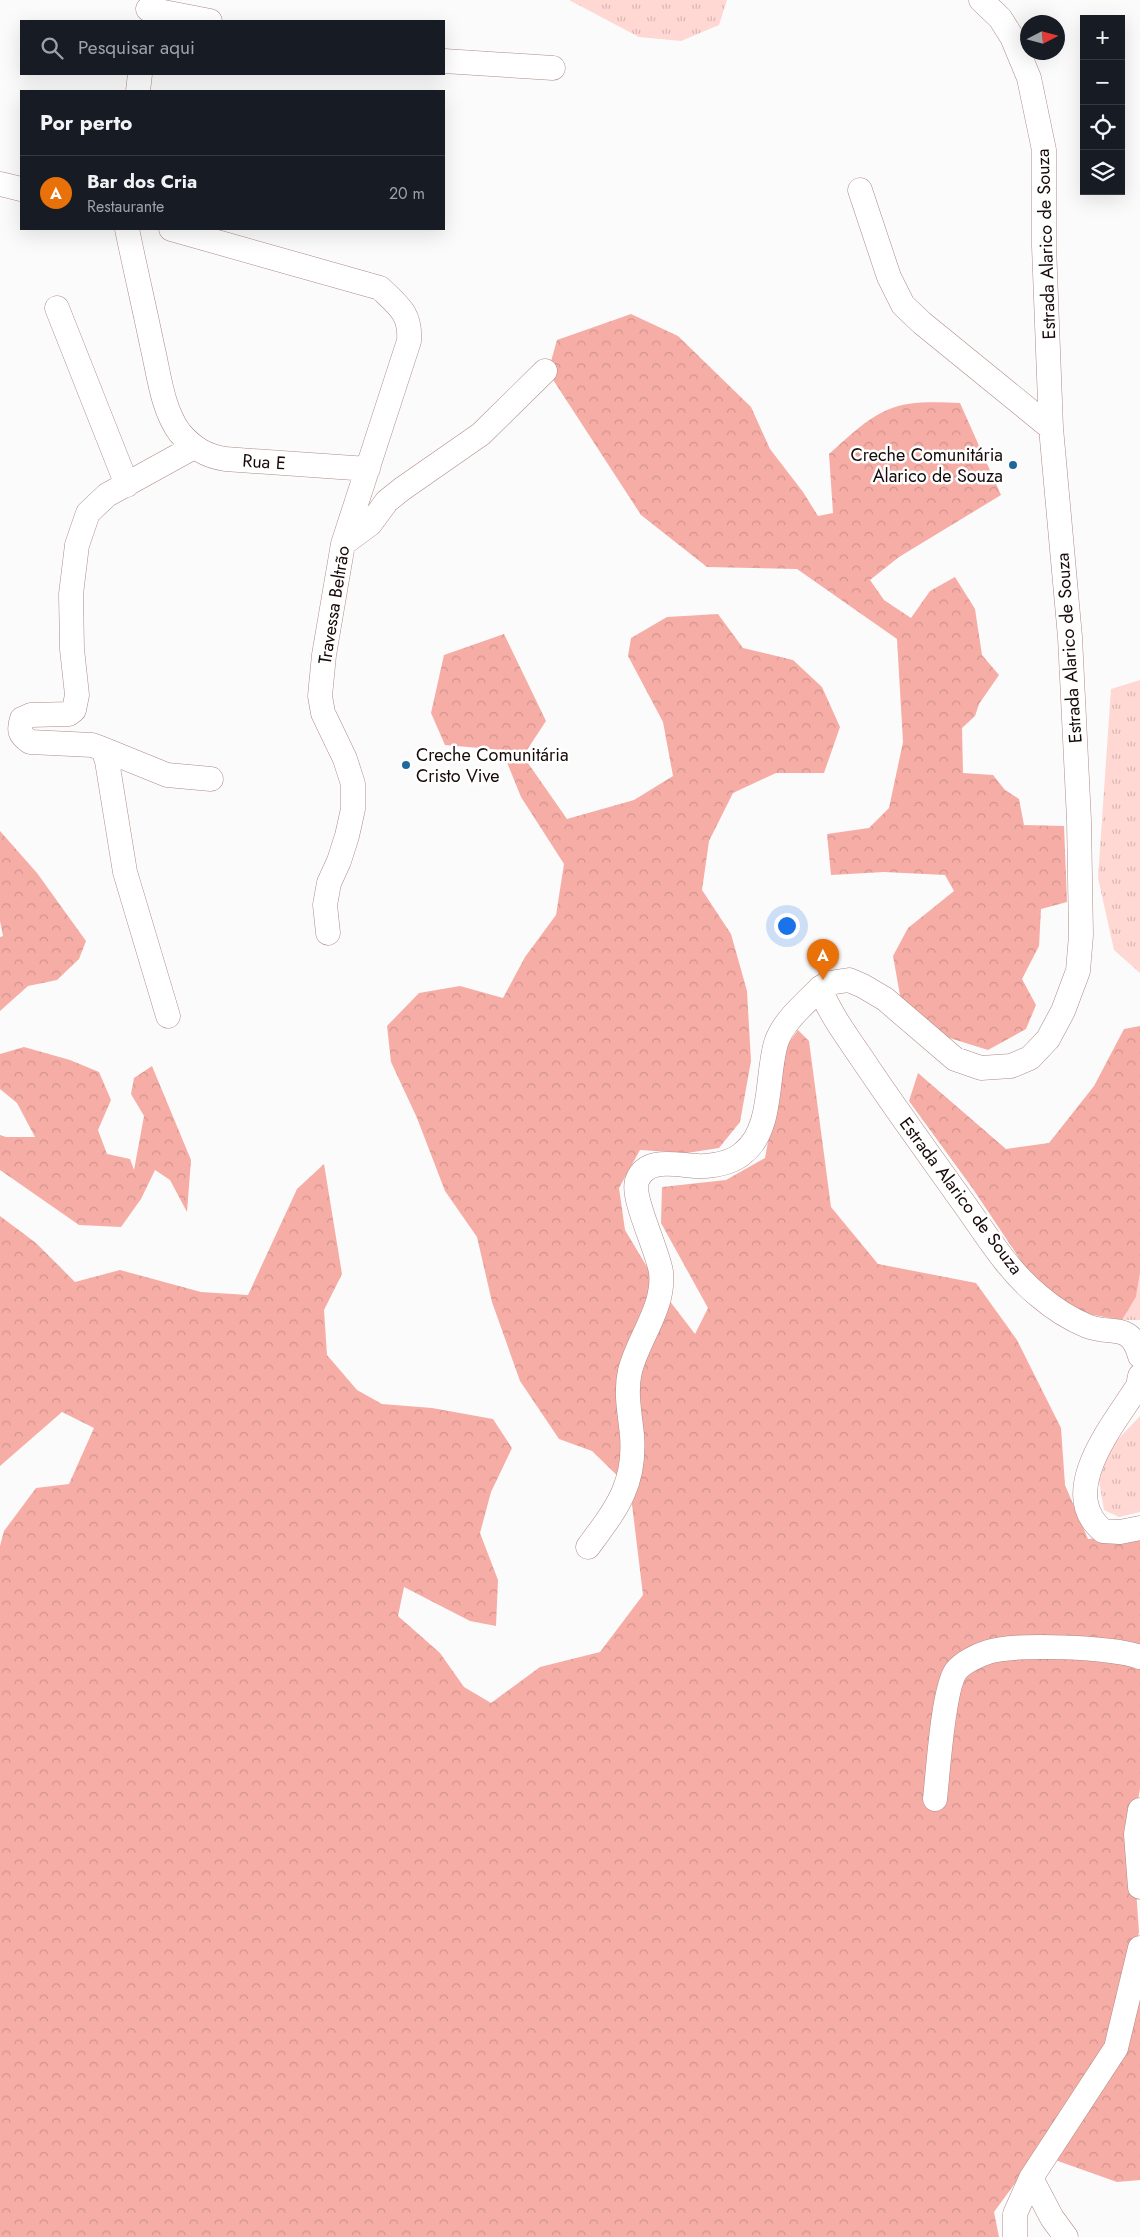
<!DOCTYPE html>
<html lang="pt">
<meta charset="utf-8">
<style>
:root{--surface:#171b24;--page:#20242c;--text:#f1f3f6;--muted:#9ea1a6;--line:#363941;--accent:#92b4cd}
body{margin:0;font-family:Jost,sans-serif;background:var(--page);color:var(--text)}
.controls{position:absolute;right:15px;top:15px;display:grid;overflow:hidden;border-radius:0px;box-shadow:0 5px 20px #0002}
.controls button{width:45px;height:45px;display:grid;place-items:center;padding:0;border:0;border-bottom:1px solid var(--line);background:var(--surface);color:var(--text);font:25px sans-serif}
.compass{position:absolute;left:1020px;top:15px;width:45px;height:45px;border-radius:50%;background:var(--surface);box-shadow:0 5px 20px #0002;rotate:84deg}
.you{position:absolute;left:786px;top:925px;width:18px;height:18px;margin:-12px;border:4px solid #fff;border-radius:50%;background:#1a73e8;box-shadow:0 0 0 8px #1a73e833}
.badge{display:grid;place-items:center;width:32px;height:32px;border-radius:50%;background:var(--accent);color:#fff;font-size:16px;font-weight:700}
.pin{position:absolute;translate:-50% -41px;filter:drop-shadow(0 1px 2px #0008)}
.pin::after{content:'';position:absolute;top:26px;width:18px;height:15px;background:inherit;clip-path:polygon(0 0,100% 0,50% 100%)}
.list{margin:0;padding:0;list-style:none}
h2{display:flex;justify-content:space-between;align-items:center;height:65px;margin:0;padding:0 20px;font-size:21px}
h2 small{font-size:16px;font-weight:400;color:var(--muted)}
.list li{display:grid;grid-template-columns:32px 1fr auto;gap:15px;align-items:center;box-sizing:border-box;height:75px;padding:0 20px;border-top:1px solid var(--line)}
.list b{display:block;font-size:19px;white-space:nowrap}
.list p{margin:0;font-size:16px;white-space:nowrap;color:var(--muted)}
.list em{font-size:16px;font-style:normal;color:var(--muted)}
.icon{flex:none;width:28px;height:28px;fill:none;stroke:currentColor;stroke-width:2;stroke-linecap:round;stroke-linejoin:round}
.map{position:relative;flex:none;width:1140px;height:2237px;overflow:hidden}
.search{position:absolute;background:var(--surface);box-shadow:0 5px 20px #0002;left:20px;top:20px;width:425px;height:55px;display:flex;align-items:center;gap:12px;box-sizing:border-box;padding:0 18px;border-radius:0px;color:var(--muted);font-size:19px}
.panel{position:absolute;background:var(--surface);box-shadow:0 5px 20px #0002;left:20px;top:90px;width:425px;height:140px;border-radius:0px}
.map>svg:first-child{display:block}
.grass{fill:url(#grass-tufts)}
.forest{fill:url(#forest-crowns)}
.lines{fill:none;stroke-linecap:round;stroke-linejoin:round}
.minor-casing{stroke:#af8a86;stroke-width:25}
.minor{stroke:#fff;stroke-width:24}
.poi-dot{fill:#1f689b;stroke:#fff;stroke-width:2}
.labels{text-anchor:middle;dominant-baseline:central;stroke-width:5;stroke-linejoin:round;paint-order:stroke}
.street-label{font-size:18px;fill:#170a09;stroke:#fff}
.poi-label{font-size:18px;fill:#170a09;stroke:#fff;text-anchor:end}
</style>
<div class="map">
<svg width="1140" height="2237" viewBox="0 0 1140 2237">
<defs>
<pattern id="grass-tufts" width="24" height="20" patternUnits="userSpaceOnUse" patternTransform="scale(1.25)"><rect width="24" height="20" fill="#ffd7d3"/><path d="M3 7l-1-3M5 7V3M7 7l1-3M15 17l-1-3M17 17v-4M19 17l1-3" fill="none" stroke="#dab7b4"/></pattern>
<pattern id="forest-crowns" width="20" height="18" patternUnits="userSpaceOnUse" patternTransform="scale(1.25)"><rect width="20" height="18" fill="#f6ada6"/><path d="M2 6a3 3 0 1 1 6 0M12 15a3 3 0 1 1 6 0" fill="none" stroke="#d2948e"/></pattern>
</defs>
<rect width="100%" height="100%" fill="#fbfbfb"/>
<path class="grass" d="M 569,0 L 727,0 L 719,25 L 681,41 L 639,37 Z
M 1140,680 L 1140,973 L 1114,950 L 1098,878 L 1111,689 Z
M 1140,1273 L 1140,1320 L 1122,1320 L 1136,1297 Z
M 1140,1416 L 1140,1512 L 1119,1517 L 1104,1510 L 1098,1475 L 1108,1450 Z"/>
<path class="forest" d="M 631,314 L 678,336 L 751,407 L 770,449 L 803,492 L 818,516 L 833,513 L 829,454 C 847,438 865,420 887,410 C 908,400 938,402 960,403 L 1001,495 L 899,557 L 870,580 L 884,600 L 911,618 L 930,591 L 955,577 L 975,609 L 982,655 L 999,675 L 979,704 L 975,716 L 962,728 L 963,773 L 993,775 L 1005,790 L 1019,799 L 1024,825 L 1064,826 L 1067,902 L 1041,909 L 1039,946 L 1022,979 L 1036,1005 L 1026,1029 L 988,1050 L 940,1035 L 901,1001 L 893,956 L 908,928 L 954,891 L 945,875 L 884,872 L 831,875 L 827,834 L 869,828 L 889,808 L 903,742 L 897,639 L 797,569 L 707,567 L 641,515 L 548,372 L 557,340 Z
M 718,614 L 743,648 L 793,660 L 822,687 L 840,727 L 824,773 L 776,773 L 733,793 L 709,841 L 702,890 L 731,934 L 747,991 L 751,1061 L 740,1122 L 719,1148 L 687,1153 L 640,1150 L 619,1188 L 625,1230 L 659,1287 L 695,1334 L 708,1308 L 661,1223 L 662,1187 L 726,1180 L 765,1158 L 785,1048 L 798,1030 L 809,1041 L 831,1207 L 878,1264 L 976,1283 L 1017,1340 L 1061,1428 L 1065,1485 L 1088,1539 L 1140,1534 L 1140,1789 L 1132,1831 L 1139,1932 L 1114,2048 L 994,2212 L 999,2237 L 0,2237 L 0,1546 L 4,1531 L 36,1488 L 69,1484 L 94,1428 L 62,1412 L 0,1466 L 0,1216 L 36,1243 L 75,1282 L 120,1270 L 201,1292 L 248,1295 L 297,1189 L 324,1164 L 342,1274 L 324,1310 L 327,1355 L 357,1390 L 382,1404 L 432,1408 L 493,1419 L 512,1448 L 491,1492 L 480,1533 L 498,1580 L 496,1626 L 470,1621 L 404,1587 L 398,1616 L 440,1653 L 464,1687 L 491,1703 L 540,1667 L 600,1652 L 643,1595 L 630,1488 L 592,1451 L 559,1439 L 520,1381 L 492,1302 L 477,1237 L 445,1191 L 417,1118 L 391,1062 L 387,1026 L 419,993 L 460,986 L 503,998 L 525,957 L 556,915 L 564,864 L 521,797 L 502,750 L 445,745 L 431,713 L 444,655 L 504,634 L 546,721 L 523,756 L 567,819 L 634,800 L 673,776 L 663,722 L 628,656 L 631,638 L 667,617 Z
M 0,831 L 37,873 L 86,941 L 79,959 L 57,980 L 28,986 L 0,1011 L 0,937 L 3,936 L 0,921 Z
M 1140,1026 L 1140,1273 L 1136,1297 L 1122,1320 L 1076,1312 L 1038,1286 L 973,1189 L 909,1101 L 918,1073 L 1006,1149 L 1049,1143 L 1094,1086 L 1124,1029 Z
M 24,1047 L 70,1060 L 99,1072 L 111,1100 L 98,1130 L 107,1154 L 130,1159 L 134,1170 L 144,1116 L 131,1094 L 134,1078 L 152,1066 L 191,1160 L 187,1212 L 170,1180 L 155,1170 L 141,1199 L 121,1227 L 79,1225 L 0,1170 L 0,1135 L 6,1137 L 35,1137 L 17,1103 L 0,1089 L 0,1054 Z
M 1140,1966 L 1140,2180 L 1117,2182 L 1055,2160 Z"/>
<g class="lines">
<g class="minor-casing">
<path id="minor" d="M 981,0 L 1000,18 L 1012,37 L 1029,78 L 1044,150 L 1044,246 L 1051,428 L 1070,637 L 1079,820 L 1081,935 L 1078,971 L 1063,1011 L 1048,1039 L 1030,1058 L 1011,1066 L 981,1068 L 955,1059 L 885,999 L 863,986 L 849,980 L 829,983 L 820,988 C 831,1017 852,1043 869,1069 C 900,1115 933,1160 965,1205 C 987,1236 1009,1272 1039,1296 C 1053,1308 1070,1319 1087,1326 C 1112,1336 1130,1321 1140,1356
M 148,9 L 210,21
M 444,61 L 553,68
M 138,91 L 140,74
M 0,184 L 21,189
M 860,190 L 889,277 L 903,305 L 922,323 L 1051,428
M 127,229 C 135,268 144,306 152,345 C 159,374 162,409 180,433 C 193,448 206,456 225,459 L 368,469
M 171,229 L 380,288 C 399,306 411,314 409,341 L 343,544 L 324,655 L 320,696 L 323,713 L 345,759 L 353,784 L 353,809 L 347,836 L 339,861 L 329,883 L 325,905 L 328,933
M 57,308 L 127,485
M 343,544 L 370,524 L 387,501 L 402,489 L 481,434 L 545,371
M 103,749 L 167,775 L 211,779
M 168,1016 L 125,872 L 107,761 L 103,749 L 92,745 L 30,742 C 20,735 18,731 22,719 L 31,715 L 69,714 L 74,710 L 77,695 L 72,649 L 71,594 L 77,545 L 88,513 L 107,495 L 194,447
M 1140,1376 L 1138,1386 C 1114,1424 1056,1492 1103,1531 L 1120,1532 L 1140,1528
M 588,1547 C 616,1509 636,1485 632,1435 C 630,1414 625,1392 630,1371 C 638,1338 665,1308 661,1272 C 658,1251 631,1197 637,1181 C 647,1153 684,1168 705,1166 C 718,1165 733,1162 743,1153 C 773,1130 766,1077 776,1043 C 783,1021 805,1004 820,988
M 935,1799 C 938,1773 943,1689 956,1671 C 962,1663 978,1655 988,1652 C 1014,1643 1115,1647 1140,1657
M 1140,1810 L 1136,1834 L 1140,1887
M 1031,2178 L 1052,2218 L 1066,2237
M 1015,2237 L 1015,2214 L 1031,2178 L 1116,2048 L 1140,1948"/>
</g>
<use href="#minor" class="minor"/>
</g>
<g class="poi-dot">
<circle cx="1013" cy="465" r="5"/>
<circle cx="406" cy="765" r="5"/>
</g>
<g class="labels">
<g class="street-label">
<text transform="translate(1046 244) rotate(-92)">Estrada Alarico de Souza</text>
<text transform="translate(264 462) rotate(4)">Rua E</text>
<text transform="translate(334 605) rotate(-81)">Travessa Beltrão</text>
<text transform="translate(1069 648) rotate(-94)">Estrada Alarico de Souza</text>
<text transform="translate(961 1196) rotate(53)">Estrada Alarico de Souza</text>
</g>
<g class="poi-label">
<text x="1003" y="455">Creche Comunitária<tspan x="1003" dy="21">Alarico de Souza</tspan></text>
<text x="416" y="755" text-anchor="start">Creche Comunitária<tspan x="416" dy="21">Cristo Vive</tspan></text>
</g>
</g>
</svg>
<div class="controls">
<button>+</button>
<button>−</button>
<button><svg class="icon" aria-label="locate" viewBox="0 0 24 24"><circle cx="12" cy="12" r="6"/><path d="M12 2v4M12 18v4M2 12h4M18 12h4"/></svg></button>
<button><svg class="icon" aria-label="layers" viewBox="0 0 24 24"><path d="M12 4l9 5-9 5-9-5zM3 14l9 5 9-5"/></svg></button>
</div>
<svg class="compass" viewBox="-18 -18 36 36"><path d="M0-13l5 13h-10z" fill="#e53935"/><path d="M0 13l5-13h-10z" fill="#9ea1a6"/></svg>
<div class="you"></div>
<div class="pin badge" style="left:823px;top:980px;background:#e8710a">A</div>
<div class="search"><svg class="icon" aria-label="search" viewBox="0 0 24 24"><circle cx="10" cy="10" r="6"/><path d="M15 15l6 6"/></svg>Pesquisar aqui</div>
<section class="panel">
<h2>Por perto<small></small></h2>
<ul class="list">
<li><span class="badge" style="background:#e8710a">A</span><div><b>Bar dos Cria</b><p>Restaurante</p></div><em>20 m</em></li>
</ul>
</section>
</div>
